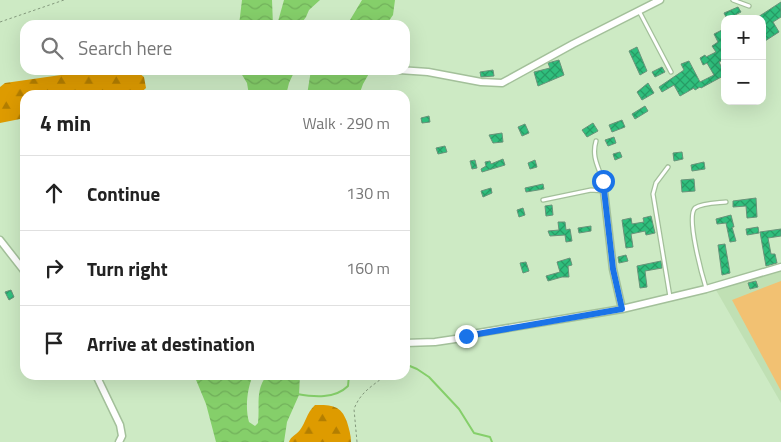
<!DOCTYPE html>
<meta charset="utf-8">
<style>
:root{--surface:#fff;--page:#f6f6f6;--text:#222;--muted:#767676;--line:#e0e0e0}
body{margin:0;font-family:"Titillium Web",sans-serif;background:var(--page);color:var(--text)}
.controls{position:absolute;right:15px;top:15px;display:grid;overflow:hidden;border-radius:10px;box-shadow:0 5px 20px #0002}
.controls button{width:45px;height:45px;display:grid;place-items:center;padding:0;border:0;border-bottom:1px solid var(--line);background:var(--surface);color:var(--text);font:25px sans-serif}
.stop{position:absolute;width:15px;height:15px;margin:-11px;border:4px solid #1a73e8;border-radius:50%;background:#fff}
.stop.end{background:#1a73e8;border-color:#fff;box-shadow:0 1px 5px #0008}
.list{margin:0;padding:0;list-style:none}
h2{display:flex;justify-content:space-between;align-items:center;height:65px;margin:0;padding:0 20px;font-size:21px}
h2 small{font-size:16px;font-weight:400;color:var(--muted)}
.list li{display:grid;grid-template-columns:32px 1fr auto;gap:15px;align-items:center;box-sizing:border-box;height:75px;padding:0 20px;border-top:1px solid var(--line)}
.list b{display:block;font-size:19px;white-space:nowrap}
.list em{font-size:16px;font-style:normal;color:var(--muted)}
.icon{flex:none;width:28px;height:28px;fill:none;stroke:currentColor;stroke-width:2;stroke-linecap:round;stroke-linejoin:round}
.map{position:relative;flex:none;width:781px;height:442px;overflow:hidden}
.search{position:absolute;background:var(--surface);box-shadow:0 5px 20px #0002;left:20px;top:20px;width:390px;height:55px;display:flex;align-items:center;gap:12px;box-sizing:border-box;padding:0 18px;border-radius:15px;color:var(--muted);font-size:19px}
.panel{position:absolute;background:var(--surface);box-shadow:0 5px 20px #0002;left:20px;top:90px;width:390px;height:290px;border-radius:15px}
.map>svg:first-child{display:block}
.built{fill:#c0e0b4}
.green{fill:#f2c172}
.forest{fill:url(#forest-firs)}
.water{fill:url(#water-waves)}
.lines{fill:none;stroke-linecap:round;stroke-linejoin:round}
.stream{stroke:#85cf6a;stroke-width:2}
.building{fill:url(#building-cross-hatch);stroke:#689379}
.lane-casing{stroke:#a3c09a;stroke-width:5.5}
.street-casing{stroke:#a3c09a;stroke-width:9}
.path{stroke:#84997d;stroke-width:1;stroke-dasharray:2.5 2.5;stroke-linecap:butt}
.lane{stroke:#fff;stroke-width:3}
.street{stroke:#fff;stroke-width:6}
.route{stroke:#1a73e8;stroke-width:6}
</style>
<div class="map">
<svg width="781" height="442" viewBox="0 0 781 442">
<defs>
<pattern id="forest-firs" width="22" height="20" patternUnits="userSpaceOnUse" patternTransform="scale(1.25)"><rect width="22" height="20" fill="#de9b00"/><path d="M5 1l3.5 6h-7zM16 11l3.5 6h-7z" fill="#b37e01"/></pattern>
<pattern id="water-waves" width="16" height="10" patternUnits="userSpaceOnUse" patternTransform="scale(1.25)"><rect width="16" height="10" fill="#85cf6a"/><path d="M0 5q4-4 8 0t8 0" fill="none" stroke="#72b15b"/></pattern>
<pattern id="building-cross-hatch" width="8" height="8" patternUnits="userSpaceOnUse" patternTransform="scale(1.25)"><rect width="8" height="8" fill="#2fbf7d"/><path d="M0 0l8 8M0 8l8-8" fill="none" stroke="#279b65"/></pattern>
</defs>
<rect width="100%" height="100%" fill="#cdeac4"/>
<path class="built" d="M 781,270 L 781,403 L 716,290 Z"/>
<path class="green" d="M 781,281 L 781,391 L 732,300 Z"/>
<path class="forest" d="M 96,70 L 135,70 L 144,77 L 146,88 L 138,95 L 25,95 L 25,118 L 0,123 L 0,87 L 5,83 Z
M 315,405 C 332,405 341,405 347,422 C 349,429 351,435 351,442 L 289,442 C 291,436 296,435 300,430 C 306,422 306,414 315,405 Z"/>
<path class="water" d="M 242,0 L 272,0 L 273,25 L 239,25 Z
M 284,0 L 320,0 L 309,10 L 306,17 L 300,25 L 277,25 Z
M 362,0 L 395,0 L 393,15 L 386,25 L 347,25 Z
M 239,70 L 295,70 L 289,83 L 286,95 L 249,95 L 247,83 Z
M 311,70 L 371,70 L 363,84 L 359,95 L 344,95 L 341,92 L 331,95 L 307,95 Z
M 194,375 L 253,375 C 247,389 245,408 249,422 L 255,426 L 258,423 C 260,405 255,390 267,375 L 300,375 L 299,395 L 287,422 L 284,442 L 216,442 L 206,404 Z"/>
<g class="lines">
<path class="stream" d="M 405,364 L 417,369 L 429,377 L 459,409 L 474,433 L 490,437 L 492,442
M 297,394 C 314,397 335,399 348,386 L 349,375"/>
</g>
<path class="building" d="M 781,2 L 781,17 L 773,22 L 779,32 L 765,41 L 762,36 L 762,19 L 755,19 Z
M 738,7 L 741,12 L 727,19 L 724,13 Z
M 722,30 L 725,35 L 725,59 L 719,62 L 725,75 L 701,88 L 700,87 L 695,90 L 694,88 L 680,96 L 674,85 L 662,92 L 659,87 L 684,70 L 681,64 L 689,61 L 700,82 L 714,75 L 707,63 L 703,65 L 700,58 L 705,55 L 706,57 L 716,52 L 712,46 L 718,42 L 714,34 Z
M 637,47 L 647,71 L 640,75 L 629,51 Z
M 559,60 L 564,75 L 538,86 L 534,72 L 550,68 L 548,63 Z
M 662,67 L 665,72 L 655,77 L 652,72 Z
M 493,70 L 494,76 L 481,77 L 480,72 Z
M 648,83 L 654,93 L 642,100 L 637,92 Z
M 645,106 L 648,111 L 635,119 L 632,114 Z
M 429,116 L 430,122 L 422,123 L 421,118 Z
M 622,120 L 625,127 L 612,132 L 609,125 Z
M 593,123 L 598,131 L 587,137 L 582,130 Z
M 525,124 L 529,133 L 522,136 L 518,127 Z
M 502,133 L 503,142 L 493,143 L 489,135 Z
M 614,137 L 616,143 L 608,146 L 605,140 Z
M 445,146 L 447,152 L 438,154 L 436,148 Z
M 620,152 L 622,157 L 615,160 L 613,154 Z
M 682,152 L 683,159 L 674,161 L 673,153 Z
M 503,159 L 505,165 L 482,172 L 481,169 L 486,166 L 485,162 L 490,161 L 491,164 Z
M 475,160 L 477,168 L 472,169 L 470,161 Z
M 535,160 L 537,167 L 530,169 L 528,163 Z
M 704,162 L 705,169 L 692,171 L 691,165 Z
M 694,179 L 695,191 L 682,192 L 681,180 Z
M 543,184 L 544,189 L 526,192 L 525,188 Z
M 491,188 L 492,193 L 483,197 L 481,191 Z
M 756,198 L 757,217 L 747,218 L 746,206 L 733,207 L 733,201 Z
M 552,205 L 553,215 L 546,216 L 545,206 Z
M 523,208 L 525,215 L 519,217 L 517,210 Z
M 731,215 L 734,227 L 732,227 L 736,241 L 730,242 L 726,223 L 717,224 L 716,219 Z
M 651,216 L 655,233 L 646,235 L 645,231 L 631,234 L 633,247 L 626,248 L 622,220 L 631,218 L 632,224 L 644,222 L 643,218 Z
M 558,222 L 565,222 L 566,230 L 570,229 L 572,241 L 566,242 L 565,235 L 550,236 L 548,231 L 559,230 Z
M 591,226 L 591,231 L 579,233 L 578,228 Z
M 758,227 L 759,233 L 747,235 L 746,229 Z
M 781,229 L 781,236 L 768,238 L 771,254 L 775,254 L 777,263 L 766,266 L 760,232 Z
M 725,244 L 730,273 L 722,275 L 718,245 Z
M 626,255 L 628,261 L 619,263 L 618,257 Z
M 570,258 L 572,265 L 568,266 L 569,277 L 562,277 L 548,281 L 546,276 L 560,272 L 557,262 Z
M 661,261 L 662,268 L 645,271 L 647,287 L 640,288 L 637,266 Z
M 526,262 L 529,271 L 523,273 L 520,263 Z
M 756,281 L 758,287 L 750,289 L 748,283 Z
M 11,290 L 14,297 L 9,300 L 5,292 Z"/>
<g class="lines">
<g class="lane-casing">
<path id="lane" d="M 733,0 L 749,6
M 639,11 L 671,72
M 668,167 L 656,183 L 653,194 L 670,297
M 543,200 L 591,190 L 604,191 C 604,172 590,162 596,141
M 706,288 C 702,275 686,217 695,208 C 702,203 717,203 726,202"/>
</g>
<g class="street-casing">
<path id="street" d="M 399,70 L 428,72 L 481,82 L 502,83 L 573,44 L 660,0
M 604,191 L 613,269 L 622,309
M 0,240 L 25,272
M 405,343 L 435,342 L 462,338 L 472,334 L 622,309 L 706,289 L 781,267
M 96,375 L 120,425 L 122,436 L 119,442"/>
</g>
<path class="path" d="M 0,22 L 64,0
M 357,442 L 354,409 C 361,391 373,386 386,375"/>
<use href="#lane" class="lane"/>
<use href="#street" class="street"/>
</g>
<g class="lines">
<path class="route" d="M 466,336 L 622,309 L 613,269 L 603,181"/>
</g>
</svg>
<div class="controls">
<button>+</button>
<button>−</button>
</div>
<div class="stop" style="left:603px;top:181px"></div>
<div class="stop end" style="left:466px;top:336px"></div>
<div class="search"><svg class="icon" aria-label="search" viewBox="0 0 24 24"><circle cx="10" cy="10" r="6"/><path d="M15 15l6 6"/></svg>Search here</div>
<section class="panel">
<h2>4 min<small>Walk · 290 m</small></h2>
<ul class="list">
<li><svg class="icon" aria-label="ahead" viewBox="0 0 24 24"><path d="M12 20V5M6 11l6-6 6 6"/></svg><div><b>Continue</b></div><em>130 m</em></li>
<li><svg class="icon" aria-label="right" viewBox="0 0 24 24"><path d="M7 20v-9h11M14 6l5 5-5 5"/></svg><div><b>Turn right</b></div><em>160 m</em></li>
<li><svg class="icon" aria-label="arrive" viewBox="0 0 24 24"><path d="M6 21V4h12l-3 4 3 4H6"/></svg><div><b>Arrive at destination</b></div></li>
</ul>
</section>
</div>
